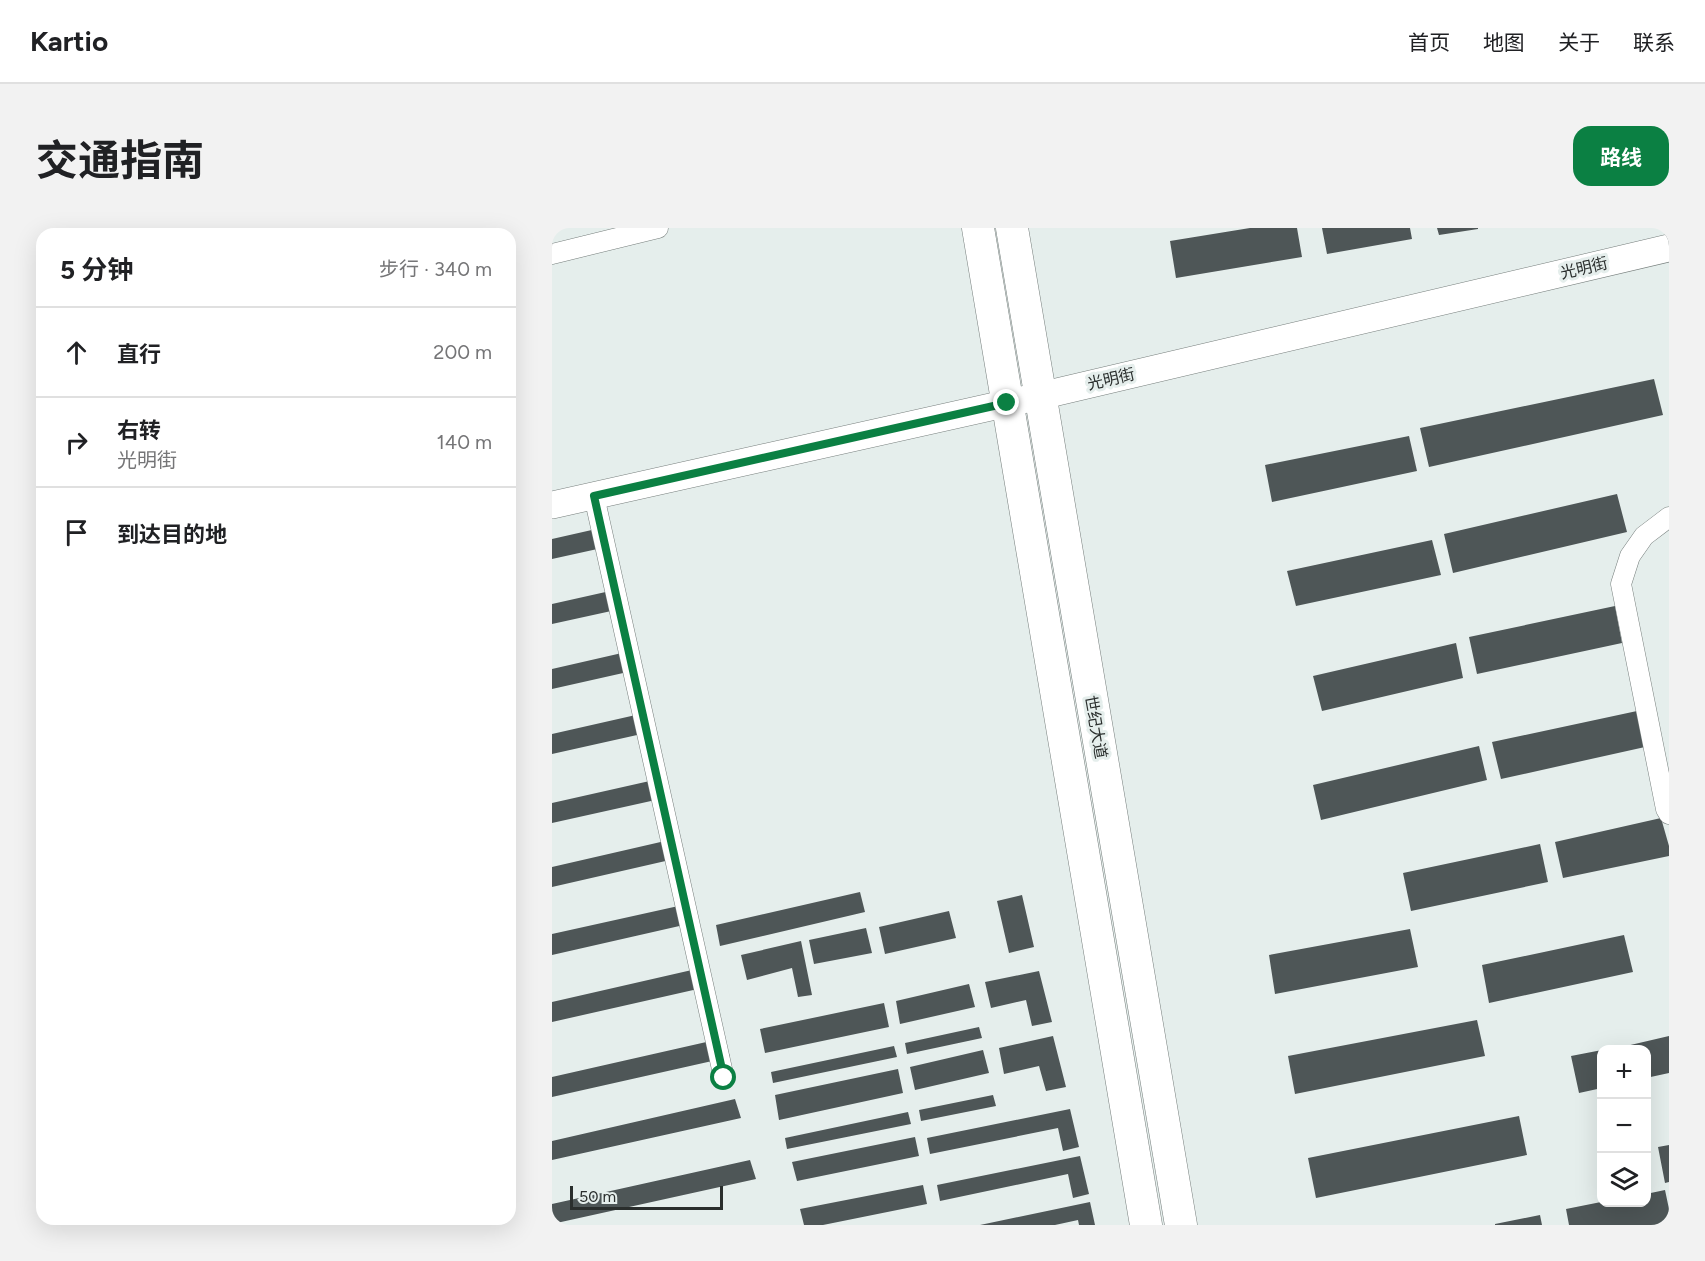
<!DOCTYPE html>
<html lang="zh">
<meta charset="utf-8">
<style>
:root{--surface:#fff;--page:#f2f2f2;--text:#202124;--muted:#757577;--line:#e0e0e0;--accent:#0b8043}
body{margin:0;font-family:Figtree,"Noto Sans SC",sans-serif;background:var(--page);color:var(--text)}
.controls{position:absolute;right:18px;bottom:18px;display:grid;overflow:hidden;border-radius:12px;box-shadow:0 6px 24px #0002}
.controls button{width:54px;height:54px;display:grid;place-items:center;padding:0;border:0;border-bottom:2px solid var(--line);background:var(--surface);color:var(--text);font:30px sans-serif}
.scale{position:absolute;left:18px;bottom:15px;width:153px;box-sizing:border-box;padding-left:6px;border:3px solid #2a2e2d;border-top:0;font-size:16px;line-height:21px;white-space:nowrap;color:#2a2e2d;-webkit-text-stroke:4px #e5eeec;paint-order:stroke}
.stop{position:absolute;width:18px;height:18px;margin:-14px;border:4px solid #0b8043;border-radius:50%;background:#fff}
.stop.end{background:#0b8043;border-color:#fff;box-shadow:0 2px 6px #0008}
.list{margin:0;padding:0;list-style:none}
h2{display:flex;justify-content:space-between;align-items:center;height:78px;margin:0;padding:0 24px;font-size:26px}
h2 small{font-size:20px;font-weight:400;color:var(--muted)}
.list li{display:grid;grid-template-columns:39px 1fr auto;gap:18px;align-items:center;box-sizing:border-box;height:90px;padding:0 24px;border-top:2px solid var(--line)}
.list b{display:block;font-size:22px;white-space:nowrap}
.list p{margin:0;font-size:20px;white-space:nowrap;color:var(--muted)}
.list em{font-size:20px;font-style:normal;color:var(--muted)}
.icon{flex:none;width:33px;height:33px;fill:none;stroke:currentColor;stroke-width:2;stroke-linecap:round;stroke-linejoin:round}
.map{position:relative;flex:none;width:1117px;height:997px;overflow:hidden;border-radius:18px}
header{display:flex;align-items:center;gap:36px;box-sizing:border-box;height:84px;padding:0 30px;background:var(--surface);border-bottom:2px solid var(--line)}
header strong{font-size:28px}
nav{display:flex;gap:33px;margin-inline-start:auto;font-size:21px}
.intro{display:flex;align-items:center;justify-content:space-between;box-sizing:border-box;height:144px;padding:0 36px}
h1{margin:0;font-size:42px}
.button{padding:15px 27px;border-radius:18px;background:var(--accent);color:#fff;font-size:21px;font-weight:700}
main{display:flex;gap:36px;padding:0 36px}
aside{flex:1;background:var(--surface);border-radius:18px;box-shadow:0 6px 24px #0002}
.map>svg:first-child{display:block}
.building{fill:#4e5657}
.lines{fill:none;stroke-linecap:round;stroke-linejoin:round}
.street-casing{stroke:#767e7c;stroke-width:21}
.secondary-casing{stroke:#767e7c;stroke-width:28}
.primary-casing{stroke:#767e7c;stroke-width:33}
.street{stroke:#fff;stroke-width:20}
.secondary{stroke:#fff;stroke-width:27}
.primary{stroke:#fff;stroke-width:32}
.route{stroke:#0b8043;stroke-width:8}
.labels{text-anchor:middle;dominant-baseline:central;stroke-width:6;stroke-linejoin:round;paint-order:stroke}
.street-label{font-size:16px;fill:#2a2e2d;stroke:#e5eeec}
</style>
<header>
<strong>Kartio</strong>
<nav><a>首页</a><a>地图</a><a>关于</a><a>联系</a></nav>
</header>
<div class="intro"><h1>交通指南</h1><a class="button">路线</a></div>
<main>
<aside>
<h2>5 分钟<small>步行 · 340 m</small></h2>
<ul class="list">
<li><svg class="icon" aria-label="ahead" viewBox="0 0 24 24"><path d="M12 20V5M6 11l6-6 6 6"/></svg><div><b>直行</b></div><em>200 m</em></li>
<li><svg class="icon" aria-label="right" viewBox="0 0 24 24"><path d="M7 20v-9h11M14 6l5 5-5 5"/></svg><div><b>右转</b><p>光明街</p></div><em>140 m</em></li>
<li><svg class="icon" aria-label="arrive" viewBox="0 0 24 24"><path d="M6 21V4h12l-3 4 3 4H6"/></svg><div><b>到达目的地</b></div></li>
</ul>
</aside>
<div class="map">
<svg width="1117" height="997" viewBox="0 0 1117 997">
<rect width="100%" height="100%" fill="#e5eeec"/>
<path class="building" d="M 698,0 L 745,0 L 750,29 L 624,50 L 618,13 Z
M 770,0 L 858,0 L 860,11 L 775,26 Z
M 885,0 L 926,0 L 926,1 L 887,7 Z
M 1102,151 L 1111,187 L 877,239 L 868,200 Z
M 857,208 L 865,243 L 720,274 L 713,237 Z
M 1065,266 L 1075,304 L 901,345 L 892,306 Z
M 53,299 L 59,318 L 0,331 L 0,311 Z
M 880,312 L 889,347 L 744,378 L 735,343 Z
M 67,361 L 73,380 L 0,396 L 0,376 Z
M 1063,378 L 1070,415 L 925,446 L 917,409 Z
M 904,415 L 911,450 L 770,483 L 761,448 Z
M 83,422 L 89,441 L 0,461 L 0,441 Z
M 1085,483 L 1093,519 L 949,551 L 940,514 Z
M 97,484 L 103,503 L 0,526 L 0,506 Z
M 927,518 L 935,552 L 769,592 L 761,557 Z
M 111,550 L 117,569 L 0,595 L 0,575 Z
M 1109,590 L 1117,618 L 1117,628 L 1011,650 L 1003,614 Z
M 126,610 L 131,629 L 0,659 L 0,639 Z
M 988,616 L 996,654 L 859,683 L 851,645 Z
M 308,664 L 313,684 L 168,718 L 164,697 Z
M 470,667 L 482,719 L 457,725 L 445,673 Z
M 140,675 L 145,694 L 0,727 L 0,706 Z
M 397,683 L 404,710 L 333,726 L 327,699 Z
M 314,700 L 320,725 L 262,736 L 257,712 Z
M 858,701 L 866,739 L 723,766 L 717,727 Z
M 1072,707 L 1081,744 L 937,775 L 930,737 Z
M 249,713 L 260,767 L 246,769 L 240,740 L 195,752 L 189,727 Z
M 153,739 L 159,758 L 0,794 L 0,774 Z
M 487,743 L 500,794 L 480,798 L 474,772 L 439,780 L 433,754 Z
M 417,756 L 423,779 L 348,796 L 344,773 Z
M 332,775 L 337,799 L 213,825 L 208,801 Z
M 925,792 L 933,828 L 743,866 L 736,828 Z
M 427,799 L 430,810 L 355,826 L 353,815 Z
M 501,808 L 514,859 L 494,863 L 487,838 L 452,846 L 447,820 Z
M 1117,808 L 1117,845 L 1094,850 L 1094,822 L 1057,822 Z
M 172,810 L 178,829 L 0,869 L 0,849 Z
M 342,818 L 345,829 L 221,855 L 219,844 Z
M 431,822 L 437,845 L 363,862 L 358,839 Z
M 1050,822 L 1050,860 L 1027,865 L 1019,828 Z
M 346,841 L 351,865 L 227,892 L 223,867 Z
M 441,867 L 444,878 L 369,893 L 367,882 Z
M 183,871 L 189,890 L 0,932 L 0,913 Z
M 518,881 L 527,919 L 511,923 L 506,900 L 378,926 L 375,910 Z
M 356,884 L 359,896 L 235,921 L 233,910 Z
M 967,888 L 975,927 L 764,970 L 756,930 Z
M 363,909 L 367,928 L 245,953 L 240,934 Z
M 1117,917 L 1117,954 L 1113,955 L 1106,919 Z
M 528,928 L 537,966 L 521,970 L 516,946 L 388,973 L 385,957 Z
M 198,932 L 204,951 L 0,996 L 0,976 Z
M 371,957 L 375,976 L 271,997 L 252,997 L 248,981 Z
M 1113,962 L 1117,981 L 1117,997 L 1017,997 L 1014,981 L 1049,974 L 1094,974 L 1094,966 Z
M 538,974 L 543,997 L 527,997 L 526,992 L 503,997 L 428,997 Z
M 988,987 L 990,997 L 943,997 L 943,996 Z"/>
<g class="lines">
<g class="street-casing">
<path id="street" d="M 0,26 L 106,0
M 42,268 L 172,850
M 1117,289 L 1092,308 L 1078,328 L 1069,356 L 1114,581 L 1117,586"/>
</g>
<g class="secondary-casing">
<path id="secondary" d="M 0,277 L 488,168 L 1117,20"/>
</g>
<g class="primary-casing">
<path id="primary" d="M 426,0 L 594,997
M 460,0 L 629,997"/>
</g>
<use href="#street" class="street"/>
<use href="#secondary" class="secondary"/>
<use href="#primary" class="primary"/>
</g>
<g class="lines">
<path class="route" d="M 172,850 L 42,268 L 455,175"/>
</g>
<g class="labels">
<g class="street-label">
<text transform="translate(1032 40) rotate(-13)">光明街</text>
<text transform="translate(559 151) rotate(-13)">光明街</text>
<text transform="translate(544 499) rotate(80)">世纪大道</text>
</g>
</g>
</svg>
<div class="controls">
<button>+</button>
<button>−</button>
<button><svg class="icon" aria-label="layers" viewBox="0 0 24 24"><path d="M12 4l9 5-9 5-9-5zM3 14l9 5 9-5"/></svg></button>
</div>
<div class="scale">50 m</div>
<div class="stop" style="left:172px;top:850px"></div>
<div class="stop end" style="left:455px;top:175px"></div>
</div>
</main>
